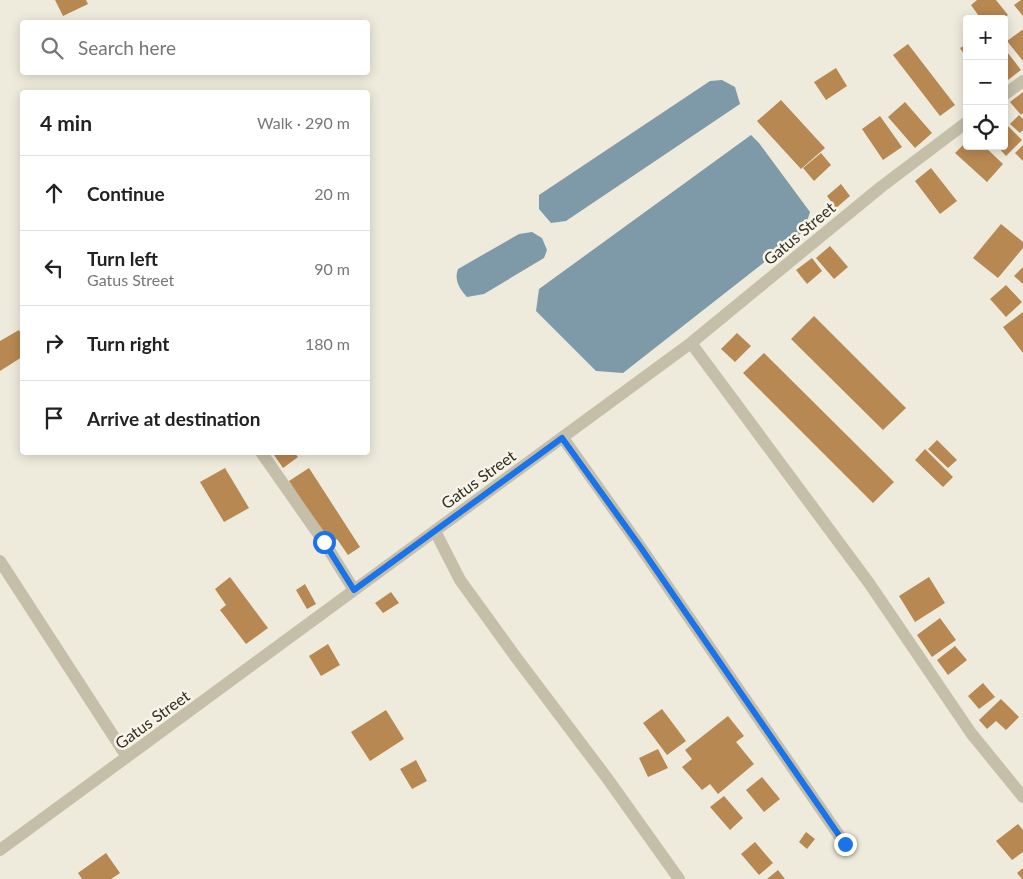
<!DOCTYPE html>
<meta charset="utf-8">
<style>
:root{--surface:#fff;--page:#f2f2f2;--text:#222;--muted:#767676;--line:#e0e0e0}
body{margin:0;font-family:Lato,sans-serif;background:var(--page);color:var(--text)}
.controls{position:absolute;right:15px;top:15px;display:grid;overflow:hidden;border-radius:5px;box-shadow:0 2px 12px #0003}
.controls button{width:45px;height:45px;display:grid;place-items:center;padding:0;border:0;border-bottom:1px solid var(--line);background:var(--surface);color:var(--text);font:25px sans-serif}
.stop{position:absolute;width:15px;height:15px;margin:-11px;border:4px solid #1a73e8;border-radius:50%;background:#fff}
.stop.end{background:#1a73e8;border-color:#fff;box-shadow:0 1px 5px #0008}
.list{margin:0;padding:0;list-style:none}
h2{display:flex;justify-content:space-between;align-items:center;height:65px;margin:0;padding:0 20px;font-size:21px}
h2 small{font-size:16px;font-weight:400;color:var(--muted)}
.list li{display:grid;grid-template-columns:32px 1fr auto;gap:15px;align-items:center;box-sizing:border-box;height:75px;padding:0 20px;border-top:1px solid var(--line)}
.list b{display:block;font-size:19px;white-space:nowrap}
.list p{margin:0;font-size:16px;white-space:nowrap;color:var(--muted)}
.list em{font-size:16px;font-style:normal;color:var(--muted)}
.icon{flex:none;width:28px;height:28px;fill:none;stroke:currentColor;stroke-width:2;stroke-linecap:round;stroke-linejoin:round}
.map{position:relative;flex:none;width:1023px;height:879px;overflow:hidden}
.search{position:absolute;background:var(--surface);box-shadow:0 2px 12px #0003;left:20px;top:20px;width:350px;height:55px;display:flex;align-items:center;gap:12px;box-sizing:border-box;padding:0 18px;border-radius:5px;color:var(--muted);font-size:19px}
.panel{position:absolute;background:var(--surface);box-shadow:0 2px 12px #0003;left:20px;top:90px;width:350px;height:365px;border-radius:5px}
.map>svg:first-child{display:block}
.water{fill:#7e9aa8}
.building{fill:#b78851}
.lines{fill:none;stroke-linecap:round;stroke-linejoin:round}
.minor{stroke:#c5bea9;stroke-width:12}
.route{stroke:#1a73e8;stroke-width:6}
.labels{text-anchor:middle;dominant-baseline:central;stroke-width:5;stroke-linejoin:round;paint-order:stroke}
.street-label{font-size:16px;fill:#332f28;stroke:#f7f4e8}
</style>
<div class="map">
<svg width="1023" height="879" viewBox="0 0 1023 879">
<rect width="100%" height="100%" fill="#efebdc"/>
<path class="water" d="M 722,80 L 735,87 L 740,104 L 566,221 L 551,223 L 539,209 L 539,195 L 710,81 Z
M 751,135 L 759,143 L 810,212 L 804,231 L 623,373 L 596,371 L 536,311 L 539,289 Z
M 532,232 L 542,238 L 547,250 L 544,258 L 484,294 L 467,297 C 459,288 454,280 458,269 L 519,234 Z"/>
<path class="building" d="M 55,0 L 86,0 L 88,4 L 63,16 Z
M 977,0 L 996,0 L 1008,15 L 1002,19 L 981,19 L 971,5 Z
M 1021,0 L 1023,0 L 1023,16 L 1014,5 Z
M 1022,30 L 1023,31 L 1023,61 L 1007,41 Z
M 908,44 L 955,105 L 940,116 L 893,55 Z
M 967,44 L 967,59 L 960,48 Z
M 1004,48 L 1021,70 L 1004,83 Z
M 836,68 L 847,86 L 826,100 L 814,82 Z
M 1023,92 L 1023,113 L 1021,115 L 1010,102 Z
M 781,100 L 825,148 L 801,169 L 757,121 Z
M 905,102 L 932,133 L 915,148 L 888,117 Z
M 1019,115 L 1023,119 L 1023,130 L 1020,133 L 1010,124 Z
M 880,116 L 902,147 L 883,160 L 862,129 Z
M 1004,122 L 1022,140 L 1006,156 L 997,146 L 1004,146 Z
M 967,141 L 967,146 L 984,146 L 1003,164 L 987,182 L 955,153 Z
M 1023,145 L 1023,161 L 1015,153 Z
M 821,153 L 831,165 L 814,181 L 803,168 Z
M 931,168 L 957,201 L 940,214 L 915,181 Z
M 841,184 L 850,196 L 836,208 L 827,196 Z
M 1001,224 L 1023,242 L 1023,248 L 998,278 L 973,258 Z
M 830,246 L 848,267 L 834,279 L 816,258 Z
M 812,258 L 822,271 L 807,284 L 796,270 Z
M 1023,267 L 1023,284 L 1014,276 Z
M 1006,285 L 1022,302 L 1006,317 L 990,299 Z
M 1023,312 L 1023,353 L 1003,327 Z
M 814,316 L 906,408 L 883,430 L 791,339 Z
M 19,330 L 22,336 L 22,357 L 0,371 L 0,341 Z
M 737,333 L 751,346 L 735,362 L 721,349 Z
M 764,353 L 894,482 L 873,503 L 743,373 Z
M 937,440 L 957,460 L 948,468 L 928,449 Z
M 925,449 L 953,477 L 943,487 L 915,460 Z
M 272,452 L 294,452 L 298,457 L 283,468 Z
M 225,468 L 249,508 L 224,522 L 200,482 Z
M 309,468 L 360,547 L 348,555 L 337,539 L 330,544 L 289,481 Z
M 230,577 L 268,628 L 246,644 L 220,610 L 226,605 L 215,589 Z
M 929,577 L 945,603 L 915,622 L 899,596 Z
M 305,584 L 316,604 L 307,609 L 296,590 Z
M 391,592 L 399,603 L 383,613 L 375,603 Z
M 940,618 L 956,640 L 932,657 L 917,635 Z
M 328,644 L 340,665 L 321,676 L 309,656 Z
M 955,646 L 967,660 L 948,675 L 937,660 Z
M 983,683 L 995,697 L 979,709 L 968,696 Z
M 1001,699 L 1019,717 L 1006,730 L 996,721 L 987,729 L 979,720 Z
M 662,709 L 686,741 L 667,755 L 643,723 Z
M 386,710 L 404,739 L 370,761 L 351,732 Z
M 728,716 L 744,736 L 736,742 L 754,764 L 718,794 L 710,784 L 702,790 L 682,767 L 692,759 L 685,750 Z
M 658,749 L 668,768 L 648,777 L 639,758 Z
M 416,760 L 427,781 L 412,789 L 400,769 Z
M 762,777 L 780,799 L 764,812 L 746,790 Z
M 724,796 L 743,818 L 730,830 L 710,807 Z
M 1018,824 L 1023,830 L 1023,852 L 1012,860 L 996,841 Z
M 806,832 L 815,839 L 807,849 L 799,842 Z
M 755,842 L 773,863 L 759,875 L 741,854 Z
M 106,853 L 120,873 L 111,879 L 82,879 L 78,873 Z
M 1023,868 L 1023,879 L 1022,879 L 1017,873 Z
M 778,870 L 785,879 L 767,879 Z"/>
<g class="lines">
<path class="minor" d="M 1004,95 L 1023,81
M 691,343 L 869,583 L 971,733 L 1023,797
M 563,438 L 639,545 L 845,844
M 261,452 L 324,542 L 354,590
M 435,531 L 460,580 L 515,656 L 607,778 L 679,879
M 0,561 L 127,757
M 0,850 L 691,343 L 881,187 L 967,122"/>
</g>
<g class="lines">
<path class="route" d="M 324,542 L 354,590 L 562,438 L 639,545 L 845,844"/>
</g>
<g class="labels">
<g class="street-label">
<text transform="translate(799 233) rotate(-40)">Gatus Street</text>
<text transform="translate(478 479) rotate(-36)">Gatus Street</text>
<text transform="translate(152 719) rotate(-36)">Gatus Street</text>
</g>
</g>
</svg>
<div class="controls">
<button>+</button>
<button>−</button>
<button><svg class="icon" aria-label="locate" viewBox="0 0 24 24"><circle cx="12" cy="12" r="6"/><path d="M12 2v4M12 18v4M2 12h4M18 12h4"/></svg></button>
</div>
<div class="stop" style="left:324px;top:542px"></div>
<div class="stop end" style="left:845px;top:844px"></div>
<div class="search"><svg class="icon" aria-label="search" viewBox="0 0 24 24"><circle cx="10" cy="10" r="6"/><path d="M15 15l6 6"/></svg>Search here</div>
<section class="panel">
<h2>4 min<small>Walk · 290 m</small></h2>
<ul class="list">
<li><svg class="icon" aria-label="ahead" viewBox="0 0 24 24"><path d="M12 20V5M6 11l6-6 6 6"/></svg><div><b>Continue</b></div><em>20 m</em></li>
<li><svg class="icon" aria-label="left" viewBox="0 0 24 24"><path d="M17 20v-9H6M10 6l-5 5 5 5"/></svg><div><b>Turn left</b><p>Gatus Street</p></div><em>90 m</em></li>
<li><svg class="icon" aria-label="right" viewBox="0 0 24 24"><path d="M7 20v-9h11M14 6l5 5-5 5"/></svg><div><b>Turn right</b></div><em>180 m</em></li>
<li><svg class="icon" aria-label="arrive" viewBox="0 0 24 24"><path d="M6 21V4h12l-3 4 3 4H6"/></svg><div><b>Arrive at destination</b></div></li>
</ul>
</section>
</div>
